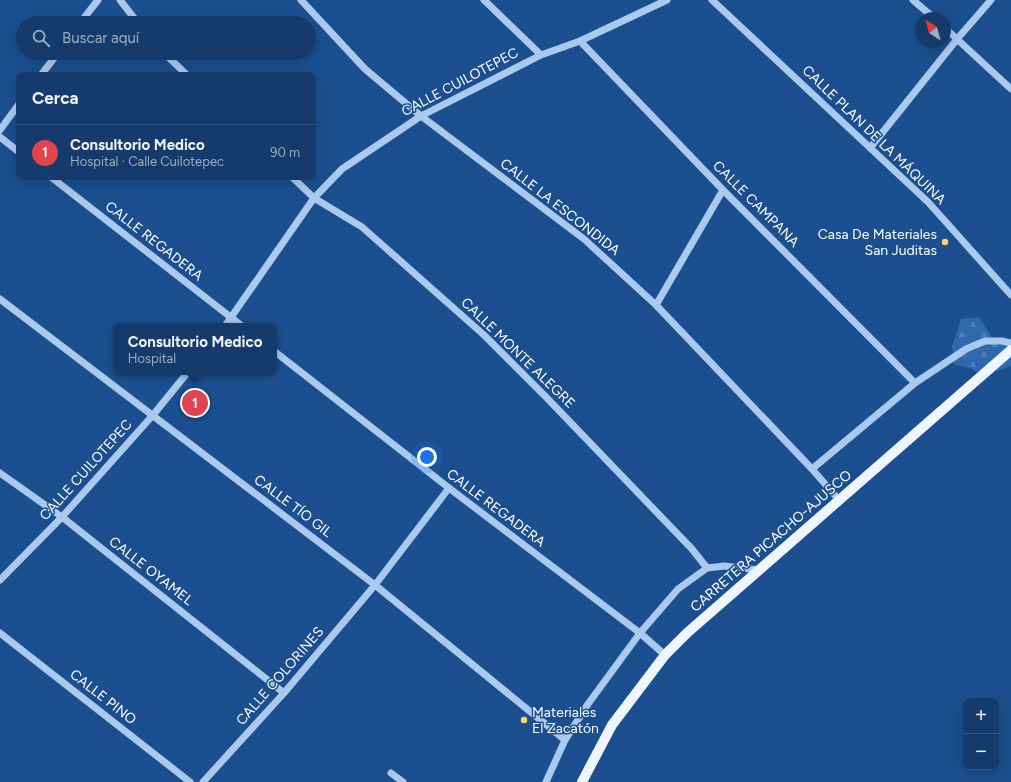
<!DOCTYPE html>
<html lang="es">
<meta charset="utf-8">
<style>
:root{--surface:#143b6b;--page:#214673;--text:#f1f3f6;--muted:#9dadc1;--line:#33557e;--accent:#ffd166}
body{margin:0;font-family:Figtree,sans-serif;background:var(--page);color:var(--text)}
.controls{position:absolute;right:12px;bottom:12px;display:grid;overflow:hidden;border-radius:8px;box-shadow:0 4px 16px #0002}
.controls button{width:36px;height:36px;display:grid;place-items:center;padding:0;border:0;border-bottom:1px solid var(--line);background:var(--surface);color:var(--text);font:20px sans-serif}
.compass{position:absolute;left:915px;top:12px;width:36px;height:36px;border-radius:50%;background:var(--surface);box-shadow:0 4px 16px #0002;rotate:324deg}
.you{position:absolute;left:427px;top:457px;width:14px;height:14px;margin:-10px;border:3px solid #fff;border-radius:50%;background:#1a73e8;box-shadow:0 0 0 6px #1a73e833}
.badge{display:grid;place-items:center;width:26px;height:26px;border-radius:50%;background:var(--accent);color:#fff;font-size:13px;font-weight:700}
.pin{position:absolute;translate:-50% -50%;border:2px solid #fff;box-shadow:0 1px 4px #0006}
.popup{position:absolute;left:113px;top:323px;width:164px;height:52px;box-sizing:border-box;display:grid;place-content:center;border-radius:8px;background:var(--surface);filter:drop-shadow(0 1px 3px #0005);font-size:13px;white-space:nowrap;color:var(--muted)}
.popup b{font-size:15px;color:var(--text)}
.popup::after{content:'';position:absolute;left:50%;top:100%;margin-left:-8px;border:8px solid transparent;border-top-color:var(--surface)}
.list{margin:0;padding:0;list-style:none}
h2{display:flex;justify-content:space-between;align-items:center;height:52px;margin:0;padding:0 16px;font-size:17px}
h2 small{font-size:13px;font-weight:400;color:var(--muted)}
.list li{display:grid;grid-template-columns:26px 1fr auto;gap:12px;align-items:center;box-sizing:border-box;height:56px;padding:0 16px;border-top:1px solid var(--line)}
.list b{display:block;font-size:15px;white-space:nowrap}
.list p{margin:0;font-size:13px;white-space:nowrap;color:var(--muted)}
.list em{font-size:13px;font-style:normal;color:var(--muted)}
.icon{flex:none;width:22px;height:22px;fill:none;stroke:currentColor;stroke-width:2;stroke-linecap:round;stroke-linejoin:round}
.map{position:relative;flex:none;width:1011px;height:782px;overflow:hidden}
.search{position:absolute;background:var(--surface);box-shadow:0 4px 16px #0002;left:16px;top:16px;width:300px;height:44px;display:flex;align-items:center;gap:10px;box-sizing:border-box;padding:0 14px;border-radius:22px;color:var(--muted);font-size:15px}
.panel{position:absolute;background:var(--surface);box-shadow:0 4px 16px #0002;left:16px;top:72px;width:300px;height:108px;border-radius:8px}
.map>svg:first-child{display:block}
.forest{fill:url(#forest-firs)}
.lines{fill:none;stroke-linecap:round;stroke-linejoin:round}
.minor{stroke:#a9c9ee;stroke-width:7}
.major{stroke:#f0f6ff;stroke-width:10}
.poi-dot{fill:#ffd166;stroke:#1b4f8f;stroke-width:1.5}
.labels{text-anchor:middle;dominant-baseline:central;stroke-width:3;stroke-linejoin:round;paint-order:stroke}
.street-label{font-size:14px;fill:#fff;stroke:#1b4f8f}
.poi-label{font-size:14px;fill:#fff;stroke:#1b4f8f;text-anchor:end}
</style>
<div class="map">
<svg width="1011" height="782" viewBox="0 0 1011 782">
<defs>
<pattern id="forest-firs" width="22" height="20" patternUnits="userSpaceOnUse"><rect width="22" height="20" fill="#2e69ad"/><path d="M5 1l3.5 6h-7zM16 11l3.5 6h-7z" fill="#4d80b9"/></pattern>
</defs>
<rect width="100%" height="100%" fill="#1b4f8f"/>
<path class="forest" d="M 979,317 L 998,346 L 1011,339 L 1011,366 L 997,371 L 992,367 L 981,374 L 972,369 L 953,364 L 954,358 L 952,347 L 961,319 Z"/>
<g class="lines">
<path class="minor" d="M 120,0 L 138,23
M 301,0 L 365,69 L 421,116 L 584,239 L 656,305 L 812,469 L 839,500
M 484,0 L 541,55
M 712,0 L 928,202 L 1011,295
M 913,0 L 934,18
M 80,23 L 98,0
M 945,28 L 1011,89
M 580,41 L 723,190 L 915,383
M 164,53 L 187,75
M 41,75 L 58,53
M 0,130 L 19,104
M 0,137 L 19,152
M 870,148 L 958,38 L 991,0
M 51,177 L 242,326
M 292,177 L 314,198 L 362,227 L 484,335 L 546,397 L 692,549 L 707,568
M 0,299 L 375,585 L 565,740
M 656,305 L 723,190
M 225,326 L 314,198 L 342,169 L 421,116 L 541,55 L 580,41 L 667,0
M 274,351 L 449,488 L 640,633 L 665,655
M 812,469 L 915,383 L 966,349 L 985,341 L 1002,341 L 1011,343
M 0,473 L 62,517 L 284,693
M 0,580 L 62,517 L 153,415 L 188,372
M 0,633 L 190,782
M 391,773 L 403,782
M 203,782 L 284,693 L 375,585 L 449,488
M 546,782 L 565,740 L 588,704 L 640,633 L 678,589 L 707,568 L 724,566 L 759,570"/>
<path class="major" d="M 582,782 L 612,725 L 665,655 L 687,633 L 1011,350"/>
</g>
<g class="poi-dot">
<circle cx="945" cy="242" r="4"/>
<circle cx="524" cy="720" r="4"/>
</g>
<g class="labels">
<g class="street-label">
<text transform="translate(460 82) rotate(-28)">CALLE CUILOTEPEC</text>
<text transform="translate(874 135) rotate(44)">CALLE PLAN DE LA MÁQUINA</text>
<text transform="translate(756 204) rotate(45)">CALLE CAMPANA</text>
<text transform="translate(560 207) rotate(38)">CALLE LA ESCONDIDA</text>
<text transform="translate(154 241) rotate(38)">CALLE REGADERA</text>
<text transform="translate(518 353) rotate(44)">CALLE MONTE ALEGRE</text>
<text transform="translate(86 470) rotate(-48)">CALLE CUILOTEPEC</text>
<text transform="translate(293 506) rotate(37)">CALLE TÍO GIL</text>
<text transform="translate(496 508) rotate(37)">CALLE REGADERA</text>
<text transform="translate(771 541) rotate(-41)">CARRETERA PICACHO-AJUSCO</text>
<text transform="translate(151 571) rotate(38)">CALLE OYAMEL</text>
<text transform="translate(280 676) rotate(-49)">CALLE COLORINES</text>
<text transform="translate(103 697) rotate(38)">CALLE PINO</text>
</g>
<g class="poi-label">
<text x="937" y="234">Casa De Materiales<tspan x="937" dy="16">San Juditas</tspan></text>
<text x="532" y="712" text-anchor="start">Materiales<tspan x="532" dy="16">El Zacatón</tspan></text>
</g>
</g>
</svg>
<div class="controls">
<button>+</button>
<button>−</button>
</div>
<svg class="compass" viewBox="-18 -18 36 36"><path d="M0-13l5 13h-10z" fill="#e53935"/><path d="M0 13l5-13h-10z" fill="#9dadc1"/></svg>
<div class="you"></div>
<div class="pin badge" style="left:195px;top:403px;background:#e0444e">1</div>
<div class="popup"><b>Consultorio Medico</b>Hospital</div>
<div class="search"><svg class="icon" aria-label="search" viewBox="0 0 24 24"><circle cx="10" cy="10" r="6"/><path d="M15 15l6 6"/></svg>Buscar aquí</div>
<section class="panel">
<h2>Cerca<small></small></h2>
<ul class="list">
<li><span class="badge" style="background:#e0444e">1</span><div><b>Consultorio Medico</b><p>Hospital · Calle Cuilotepec</p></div><em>90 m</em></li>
</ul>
</section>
</div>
